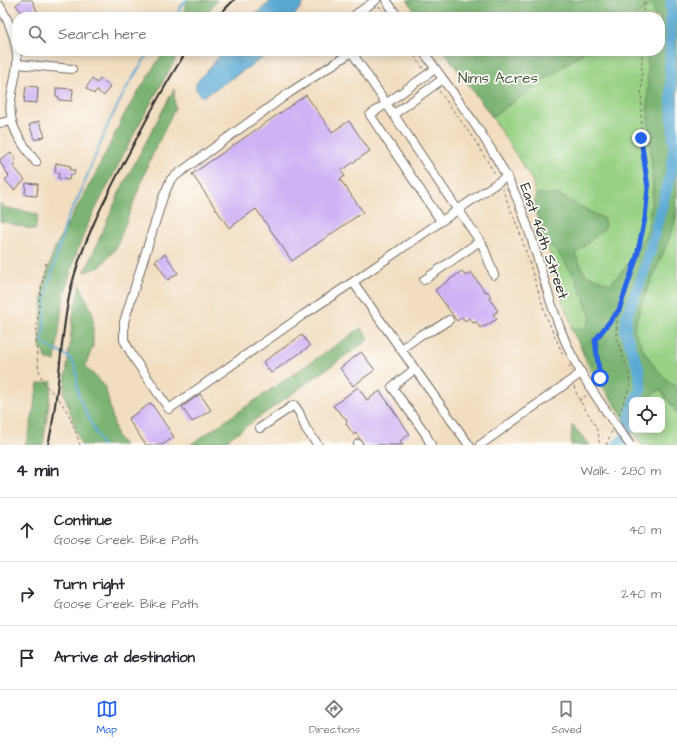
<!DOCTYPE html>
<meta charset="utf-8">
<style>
:root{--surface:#fff;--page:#f7f7f7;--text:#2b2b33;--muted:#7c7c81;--line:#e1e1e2;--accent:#2563eb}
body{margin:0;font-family:"Architects Daughter",sans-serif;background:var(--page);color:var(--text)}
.controls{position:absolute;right:12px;bottom:12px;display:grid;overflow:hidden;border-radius:8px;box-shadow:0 2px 10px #0003}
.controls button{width:36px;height:36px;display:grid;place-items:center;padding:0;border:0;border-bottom:1px solid var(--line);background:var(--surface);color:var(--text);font:20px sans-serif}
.stop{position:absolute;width:12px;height:12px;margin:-9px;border:3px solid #2563eb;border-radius:50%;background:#fff}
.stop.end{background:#2563eb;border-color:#fff;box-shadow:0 1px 4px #0008}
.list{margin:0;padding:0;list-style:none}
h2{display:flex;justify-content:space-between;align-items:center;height:52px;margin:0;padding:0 16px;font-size:17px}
h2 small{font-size:13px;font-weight:400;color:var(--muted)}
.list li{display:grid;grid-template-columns:26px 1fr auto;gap:12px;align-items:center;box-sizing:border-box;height:64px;padding:0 16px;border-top:1px solid var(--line)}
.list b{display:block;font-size:15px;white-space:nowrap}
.list p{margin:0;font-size:13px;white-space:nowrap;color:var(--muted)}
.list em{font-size:13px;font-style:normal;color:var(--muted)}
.icon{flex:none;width:22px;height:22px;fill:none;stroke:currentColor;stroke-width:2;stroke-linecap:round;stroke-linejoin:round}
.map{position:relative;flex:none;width:677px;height:445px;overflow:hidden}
.search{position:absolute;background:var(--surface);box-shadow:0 2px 10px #0003;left:12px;right:12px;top:12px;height:44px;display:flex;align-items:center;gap:10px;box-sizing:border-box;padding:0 14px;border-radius:16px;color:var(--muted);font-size:15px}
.sheet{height:244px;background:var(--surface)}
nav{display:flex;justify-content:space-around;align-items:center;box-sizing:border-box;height:56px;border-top:1px solid var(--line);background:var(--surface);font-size:11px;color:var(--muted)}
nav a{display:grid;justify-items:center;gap:2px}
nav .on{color:var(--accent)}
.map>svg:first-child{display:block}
.green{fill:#98d184;stroke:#627e58;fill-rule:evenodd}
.forest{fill:#7ab372;stroke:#526f4e}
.water{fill:#5aaad4;stroke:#426a80}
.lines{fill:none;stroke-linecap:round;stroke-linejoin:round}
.stream{stroke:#5aaad4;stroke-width:2}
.river{stroke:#5aaad4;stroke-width:11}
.building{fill:#ceb2f5}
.minor-casing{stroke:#71695f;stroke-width:10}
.path{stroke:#71695f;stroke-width:1;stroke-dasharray:3 3;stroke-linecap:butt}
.minor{stroke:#fff;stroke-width:8}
.rail{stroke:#2b2b2b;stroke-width:2}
.minor-bridge-casing{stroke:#71695f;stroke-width:10;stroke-linecap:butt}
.minor-bridge{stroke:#fff;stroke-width:8}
.route{stroke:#2563eb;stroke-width:5}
.labels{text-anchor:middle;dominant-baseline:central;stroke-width:3.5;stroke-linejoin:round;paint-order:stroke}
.park-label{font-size:15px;fill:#4c5d46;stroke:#fdfcf7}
.street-label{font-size:15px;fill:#2b2b2b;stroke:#fdfcf7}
</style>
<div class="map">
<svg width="677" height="445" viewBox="0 0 677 445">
<rect width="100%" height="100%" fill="#fdfcf7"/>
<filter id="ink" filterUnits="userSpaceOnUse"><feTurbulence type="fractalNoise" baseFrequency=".025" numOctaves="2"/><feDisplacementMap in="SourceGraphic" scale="8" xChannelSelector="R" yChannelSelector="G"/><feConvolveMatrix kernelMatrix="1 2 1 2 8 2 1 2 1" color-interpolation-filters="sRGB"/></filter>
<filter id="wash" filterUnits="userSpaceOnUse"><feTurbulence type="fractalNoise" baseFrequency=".012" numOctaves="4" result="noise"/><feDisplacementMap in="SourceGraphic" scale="16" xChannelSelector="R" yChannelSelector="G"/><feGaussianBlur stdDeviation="0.9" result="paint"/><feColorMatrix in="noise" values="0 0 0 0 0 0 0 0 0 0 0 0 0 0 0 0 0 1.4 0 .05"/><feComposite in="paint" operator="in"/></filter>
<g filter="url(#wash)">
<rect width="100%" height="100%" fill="#f2ddc0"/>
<path class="green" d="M 657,0 L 677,0 L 677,445 L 642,445 L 588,366 L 559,292 L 532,180 L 492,117 L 585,51 L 660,51 L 660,17 L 633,17 ZM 632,400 L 662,400 L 662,430 L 632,430 Z"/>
<path class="forest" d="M 187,0 L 217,0 L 204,17 L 182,17 Z
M 407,0 L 677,0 L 677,208 L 672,232 L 641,304 L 634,330 C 645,354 655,373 677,387 L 677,413 L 661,390 L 655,392 L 648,400 L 632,400 L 632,426 C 608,394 589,362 570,327 L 584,330 L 591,318 L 575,277 L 557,252 L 543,238 L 533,204 L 538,194 L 559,195 L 604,219 L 605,228 L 575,254 L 585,274 L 610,284 L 625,268 L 648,231 L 653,188 L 648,117 L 647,51 L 660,51 L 660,17 L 655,17 L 652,4 L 633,17 L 419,17 Z
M 164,51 L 171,51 L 177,56 L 137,128 L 87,226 L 75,257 L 63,299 L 55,361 L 47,360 L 40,346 L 43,287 L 55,247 L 97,171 L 125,113 Z
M 444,51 L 585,51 L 492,117 Z
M 174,89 L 175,108 L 150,160 L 116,248 L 100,267 L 85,272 L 121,189 Z
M 0,203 L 3,207 L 38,214 L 35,230 L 0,221 Z
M 80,285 L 93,314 L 93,346 L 85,366 L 105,386 L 117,437 L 124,445 L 81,445 L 64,393 L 73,316 Z
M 361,328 L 369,339 L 220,445 L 190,445 Z
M 52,381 L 43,445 L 25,445 L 30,429 L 38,384 Z
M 572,425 L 590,445 L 571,445 Z"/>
<path class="water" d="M 272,0 L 306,0 L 293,17 L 253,17 Z
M 224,51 L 273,51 L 203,97 L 196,90 L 196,83 Z"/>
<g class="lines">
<path class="stream" d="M 176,17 L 181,6 L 186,0
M 102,445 C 96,432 80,404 78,392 C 76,381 79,371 73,362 C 66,351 51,352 43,342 L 46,295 L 67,219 L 79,196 L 109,122 L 130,82 L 150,51"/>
<path class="river" d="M 635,400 L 641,389 L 639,369 L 625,331 L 627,315 L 644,272 L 648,254 L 651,251 L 651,246 L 671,172 L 674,148 L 670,69 L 671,0
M 617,445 L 626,437 L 632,408"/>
</g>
<g id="blocks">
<path class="building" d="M 22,0 L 32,0 L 40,17 L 25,17 L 16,5 Z
M 92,79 L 97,83 L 100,79 L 110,86 L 104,96 L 96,90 L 94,94 L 86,88 Z
M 26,86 L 38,87 L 37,103 L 24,102 Z
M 56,88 L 73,89 L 72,101 L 59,100 L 59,97 L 56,96 Z
M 306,95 L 332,132 L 349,121 L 370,151 L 341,171 L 345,176 L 340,179 L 363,212 L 292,261 L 256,209 L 229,228 L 192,174 Z
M 39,121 L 45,136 L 35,140 L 29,125 Z
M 11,153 L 16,160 L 14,162 L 16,165 L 13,166 L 25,180 L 14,190 L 5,180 L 9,176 L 0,162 L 0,159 Z
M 56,163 L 71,166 L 70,170 L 75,170 L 74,175 L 70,175 L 69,180 L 58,178 L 59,173 L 55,172 Z
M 26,183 L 38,184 L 37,196 L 25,195 Z
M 165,254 L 178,273 L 168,280 L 155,261 Z
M 462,271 L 465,276 L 471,272 L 485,292 L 487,291 L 491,297 L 489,298 L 498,311 L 493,314 L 497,319 L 484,327 L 483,326 L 480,328 L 476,322 L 473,323 L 469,318 L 465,321 L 462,317 L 457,321 L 435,290 Z
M 302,335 L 310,346 L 271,373 L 263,362 Z
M 361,352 L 375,370 L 353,386 L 340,368 Z
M 358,387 L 367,400 L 380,391 L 410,434 L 400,441 L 403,445 L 364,445 L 356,433 L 354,435 L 346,424 L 347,420 L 333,406 Z
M 200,394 L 211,410 L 192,422 L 182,407 Z
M 151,403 L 174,437 L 162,445 L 146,445 L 128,419 Z"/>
</g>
</g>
<g filter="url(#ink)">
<use href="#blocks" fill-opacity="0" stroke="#71695f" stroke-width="1"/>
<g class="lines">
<g class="minor-casing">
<path id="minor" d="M 386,0 L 398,17
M 0,6 C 11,25 18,43 17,64 C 15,85 6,105 13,125 C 18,139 27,150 36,162
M 352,17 L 376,0
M 351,51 L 457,209
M 423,51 C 456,98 492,143 516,196 C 535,239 543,285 560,328 C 572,361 591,390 611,418
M 352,52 L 289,93 L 171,179 L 163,197 L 124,322 L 124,340 L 133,357 L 169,409 L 303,315 L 353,282 L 507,176
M 17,64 L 72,69
M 435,69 L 370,115 L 441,221
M 394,114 L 443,79
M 0,123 L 12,121
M 458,209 L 483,246 L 494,275
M 424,280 L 480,241
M 353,282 L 469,445
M 401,349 L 422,334 L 435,329 L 449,320
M 415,369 L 392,387 L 425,433 L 431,445
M 260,428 L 294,405 L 299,412 L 306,429 L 318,445
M 358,445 L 358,444
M 480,445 L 581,373"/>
</g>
<path class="path" d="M 379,6 L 387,17
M 643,17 L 644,0
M 411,51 L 423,68
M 439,91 L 474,139 L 495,174
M 502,188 L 521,236 L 546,316 L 563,355
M 46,263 C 40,291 29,359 44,383 C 47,389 54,393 58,398 C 69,412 75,428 80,445
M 569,365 L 572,371
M 574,386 C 579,408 601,422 599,445
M 598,387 L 601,383 L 595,340 L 618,310
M 579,401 L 587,395
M 619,415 L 630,386 L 629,373 L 616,338 L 617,320 L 619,309 L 637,256 L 645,218 L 647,188 L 641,138 L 642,51
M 606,445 L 612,431"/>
<use href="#minor" class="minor"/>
<path class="rail" d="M 217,17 L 234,0
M 48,445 C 60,395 59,343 70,292 C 82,241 106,197 130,151 C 148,117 165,83 187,51"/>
<g class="minor-bridge-casing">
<path id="minor-bridge" d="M 611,418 L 630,445"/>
</g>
<use href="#minor-bridge" class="minor-bridge"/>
</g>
</g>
<g class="lines" filter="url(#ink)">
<path class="route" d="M 600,378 L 595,340 L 619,310 L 637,256 L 645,218 L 648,188 L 641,138"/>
</g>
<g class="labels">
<g class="park-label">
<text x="498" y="78">Nims Acres</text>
</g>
<g class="street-label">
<text transform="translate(544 241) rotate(71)">East 46th Street</text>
</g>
</g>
</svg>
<div class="controls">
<button><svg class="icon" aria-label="locate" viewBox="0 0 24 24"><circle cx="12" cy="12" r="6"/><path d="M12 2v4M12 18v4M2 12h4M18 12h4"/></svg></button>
</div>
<div class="stop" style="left:600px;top:378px"></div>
<div class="stop end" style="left:641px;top:138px"></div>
<div class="search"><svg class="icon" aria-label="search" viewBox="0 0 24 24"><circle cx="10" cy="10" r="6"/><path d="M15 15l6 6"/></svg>Search here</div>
</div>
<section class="sheet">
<h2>4 min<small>Walk · 280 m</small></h2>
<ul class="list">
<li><svg class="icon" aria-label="ahead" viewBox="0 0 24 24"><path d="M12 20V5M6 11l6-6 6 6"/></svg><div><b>Continue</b><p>Goose Creek Bike Path</p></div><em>40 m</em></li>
<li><svg class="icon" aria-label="right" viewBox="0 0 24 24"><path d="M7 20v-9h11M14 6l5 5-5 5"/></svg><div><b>Turn right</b><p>Goose Creek Bike Path</p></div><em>240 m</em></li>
<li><svg class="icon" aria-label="arrive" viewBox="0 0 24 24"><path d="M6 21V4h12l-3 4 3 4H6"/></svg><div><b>Arrive at destination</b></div></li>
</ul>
</section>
<nav>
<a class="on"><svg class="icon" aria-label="map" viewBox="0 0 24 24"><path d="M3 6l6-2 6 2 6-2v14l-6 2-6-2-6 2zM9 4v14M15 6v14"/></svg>Map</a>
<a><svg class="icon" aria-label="directions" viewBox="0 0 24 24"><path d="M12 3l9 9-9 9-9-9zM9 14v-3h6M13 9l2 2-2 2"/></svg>Directions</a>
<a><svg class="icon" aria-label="saved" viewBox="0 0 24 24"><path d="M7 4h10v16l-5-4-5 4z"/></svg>Saved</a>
</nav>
